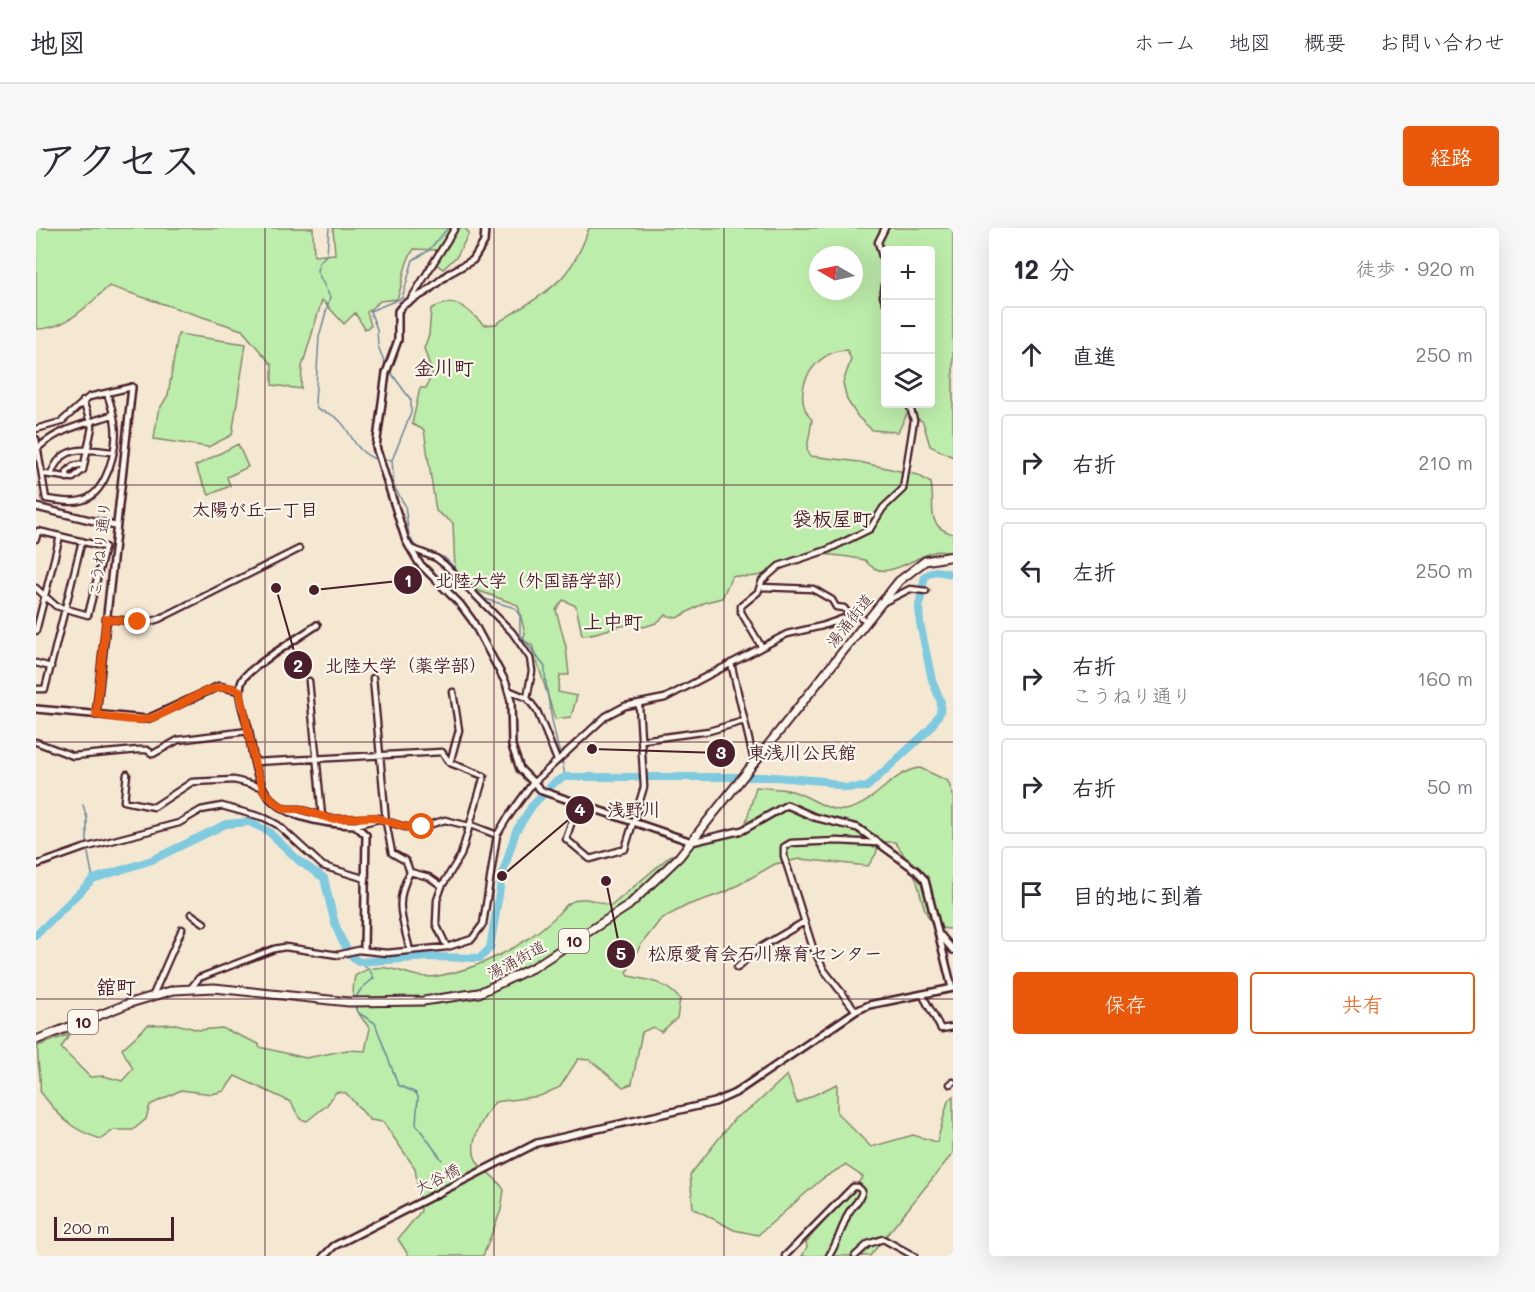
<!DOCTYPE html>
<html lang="ja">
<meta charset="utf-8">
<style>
:root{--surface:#fff;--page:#f7f7f7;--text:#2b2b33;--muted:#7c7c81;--line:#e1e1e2;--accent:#ea580c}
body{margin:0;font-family:Mali,"Klee One",sans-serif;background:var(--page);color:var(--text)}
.controls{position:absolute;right:18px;top:18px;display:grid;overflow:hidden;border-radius:6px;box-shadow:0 6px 24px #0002}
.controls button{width:54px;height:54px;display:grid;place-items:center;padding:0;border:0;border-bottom:2px solid var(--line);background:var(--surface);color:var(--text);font:30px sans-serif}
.compass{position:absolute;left:773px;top:18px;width:54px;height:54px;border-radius:50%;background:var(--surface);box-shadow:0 6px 24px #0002;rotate:279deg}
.scale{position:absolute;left:18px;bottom:15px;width:120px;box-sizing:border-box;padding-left:6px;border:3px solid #4a1f2b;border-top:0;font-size:16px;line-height:21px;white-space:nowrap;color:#4a1f2b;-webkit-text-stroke:4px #fbf7ec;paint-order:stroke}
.stop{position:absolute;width:18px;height:18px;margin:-14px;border:4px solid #ea580c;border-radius:50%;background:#fff}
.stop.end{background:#ea580c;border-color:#fff;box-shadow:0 2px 6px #0008}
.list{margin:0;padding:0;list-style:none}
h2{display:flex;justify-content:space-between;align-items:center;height:78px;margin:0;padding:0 24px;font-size:26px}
h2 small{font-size:20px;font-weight:400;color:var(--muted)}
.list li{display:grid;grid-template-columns:39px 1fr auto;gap:18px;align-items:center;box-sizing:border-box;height:96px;margin:0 12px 12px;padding:0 12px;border:2px solid var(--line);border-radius:6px}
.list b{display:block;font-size:22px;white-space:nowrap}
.list p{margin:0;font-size:20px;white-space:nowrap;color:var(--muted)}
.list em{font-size:20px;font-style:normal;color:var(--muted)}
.actions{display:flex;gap:12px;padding:18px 24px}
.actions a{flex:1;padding:14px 0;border:2px solid var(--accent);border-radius:6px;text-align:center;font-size:21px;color:var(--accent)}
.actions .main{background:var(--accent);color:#fff}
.icon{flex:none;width:33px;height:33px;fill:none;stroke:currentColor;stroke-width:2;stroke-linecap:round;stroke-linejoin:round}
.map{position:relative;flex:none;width:917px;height:1028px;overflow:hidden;border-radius:6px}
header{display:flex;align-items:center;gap:36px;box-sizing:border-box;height:84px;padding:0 30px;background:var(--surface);border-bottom:2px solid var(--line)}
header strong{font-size:28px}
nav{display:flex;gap:33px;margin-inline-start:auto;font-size:21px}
.intro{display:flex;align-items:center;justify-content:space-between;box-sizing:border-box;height:144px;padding:0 36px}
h1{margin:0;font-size:42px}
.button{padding:15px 27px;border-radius:6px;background:var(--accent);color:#fff;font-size:21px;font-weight:700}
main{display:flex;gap:36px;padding:0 36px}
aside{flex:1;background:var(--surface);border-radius:6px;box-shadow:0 6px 24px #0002}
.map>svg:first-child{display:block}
.green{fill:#bdedab;stroke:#84866b;stroke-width:1.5;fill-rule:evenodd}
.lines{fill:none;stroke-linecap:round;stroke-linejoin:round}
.stream{stroke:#6a8697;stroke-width:1.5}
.river{stroke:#7fcadf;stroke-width:8}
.minor-casing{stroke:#4a1f2b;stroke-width:9}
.tertiary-casing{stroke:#4a1f2b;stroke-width:10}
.primary-casing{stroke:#4a1f2b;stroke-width:11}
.minor{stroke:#fbf7ec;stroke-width:4.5}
.tertiary{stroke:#fbf7ec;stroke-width:5}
.primary{stroke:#fbf7ec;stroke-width:7}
.route{stroke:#ea580c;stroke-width:8}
.grid{fill:none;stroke:#4a1f2b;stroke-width:1.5;stroke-opacity:0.55}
.labels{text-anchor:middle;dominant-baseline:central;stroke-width:4.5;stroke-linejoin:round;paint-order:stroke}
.shield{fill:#fbf7ec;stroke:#7f6065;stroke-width:1.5}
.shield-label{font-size:15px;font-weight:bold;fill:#4a1f2b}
.street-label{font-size:16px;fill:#4a1f2b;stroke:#fbf7ec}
.neighbourhood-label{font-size:18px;font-weight:bold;fill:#4a1f2b;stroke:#fbf7ec}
.quarter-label{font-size:20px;font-weight:bold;fill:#4a1f2b;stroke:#fbf7ec}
.leader{fill:none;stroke:#4a1f2b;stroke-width:2}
.callout-dot{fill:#4a1f2b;stroke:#fbf7ec;stroke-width:2}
.mark-label{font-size:18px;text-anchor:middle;font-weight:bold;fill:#fff}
.callout-label{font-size:18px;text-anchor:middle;font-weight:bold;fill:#4a1f2b;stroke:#fbf7ec;stroke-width:4.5;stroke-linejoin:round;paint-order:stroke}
</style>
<header>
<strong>地図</strong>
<nav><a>ホーム</a><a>地図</a><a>概要</a><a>お問い合わせ</a></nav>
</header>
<div class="intro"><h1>アクセス</h1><a class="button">経路</a></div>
<main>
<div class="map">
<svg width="917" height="1028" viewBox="0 0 917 1028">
<rect width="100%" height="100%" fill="#f5e8d3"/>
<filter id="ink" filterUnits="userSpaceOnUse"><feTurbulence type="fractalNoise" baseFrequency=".0167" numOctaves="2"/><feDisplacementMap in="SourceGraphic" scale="12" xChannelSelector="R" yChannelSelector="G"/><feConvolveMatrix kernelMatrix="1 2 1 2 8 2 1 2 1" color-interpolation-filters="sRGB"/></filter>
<g filter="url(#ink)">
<path class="green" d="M 0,0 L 277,0 L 278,28 L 299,26 L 297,0 L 429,0 L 433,5 L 421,28 L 407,41 L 400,36 L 400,22 L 378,21 C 367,35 368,54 361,71 L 344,73 L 331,84 L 335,98 L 329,101 L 319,85 L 308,96 L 286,72 L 266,139 L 265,161 L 236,157 L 236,137 L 206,102 L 73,58 C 52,77 30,102 0,101 Z
M 553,0 L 917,0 L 917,229 L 894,218 L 887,194 L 872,184 L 862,204 L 836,202 L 822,189 L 811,172 L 807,155 L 815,131 L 811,122 C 778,122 752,165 776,192 L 771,221 L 775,228 L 823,234 L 882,247 L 895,255 C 900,279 888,298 917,306 L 917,325 C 911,324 903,322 898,324 C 875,330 847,357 829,332 C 806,328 786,323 763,331 C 733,341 732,352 696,348 L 686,370 L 670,374 L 641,390 L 630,387 L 620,395 L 608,399 C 588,391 567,407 546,407 L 540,378 L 527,372 L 520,382 L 530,419 L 533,447 L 524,447 L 522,464 L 541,468 L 535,489 L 519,491 L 496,417 L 486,412 L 489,406 L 482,377 L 432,359 L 419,342 L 417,295 L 400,283 L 388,202 L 376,196 L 384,160 L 390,160 L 396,145 L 388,120 L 393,107 L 395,81 C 420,67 430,80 448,97 L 460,96 C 507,65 534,58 553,0 ZM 850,22 L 894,22 L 894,176 L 850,176 ZM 782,27 L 818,27 L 818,63 L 782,63 Z
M 142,106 L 210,116 L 196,207 L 172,219 L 118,211 L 122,184 L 132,167 Z
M 202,216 L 212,239 L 191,249 L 194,258 L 173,267 L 159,238 Z
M 884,540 L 912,553 L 917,567 L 917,701 C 887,703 888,673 880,651 C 875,637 868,626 859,614 L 843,614 L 840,626 L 832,638 L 764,631 L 739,636 L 690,664 L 652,677 L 625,691 L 604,718 L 591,744 L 593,748 C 614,752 629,754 644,771 L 641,790 L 625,804 L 617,799 L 606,804 L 596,856 L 587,859 L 554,832 L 542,831 L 524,859 L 504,868 L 459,874 C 448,888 429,917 442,935 C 448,944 460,948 468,962 L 465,982 L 447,1028 L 373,1028 L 362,1011 L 385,983 L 379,940 L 347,894 L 334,892 L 310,865 L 300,864 L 291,877 L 271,893 L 264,891 L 255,874 L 199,848 L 188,863 L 176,866 L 145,862 L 114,877 L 110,891 L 97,902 L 78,902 L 65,911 C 33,901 24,889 4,863 C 6,848 0,834 2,818 L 34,806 L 25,820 L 54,849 L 68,848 L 86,853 L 97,841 L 86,821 L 112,797 L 140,796 L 163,802 L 186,800 L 223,816 L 223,819 L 270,830 L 311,822 L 329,823 L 334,800 C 319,784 314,770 319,748 C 350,726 371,754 402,748 C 442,741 486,719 516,692 C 526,683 529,674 544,671 C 553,669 567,676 575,678 L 634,628 L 663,616 L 707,605 L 720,559 C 732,560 745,560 756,563 C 772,567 792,584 808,582 C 837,579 855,543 884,540 Z
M 751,847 L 761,875 L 801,856 L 801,885 L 835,919 L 877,907 L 901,914 L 912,873 L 917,868 L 917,925 L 834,1028 L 766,1028 L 771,1019 L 770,1014 L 827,949 L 809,937 L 786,951 L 722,1007 L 698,1002 L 657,980 L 654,947 L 699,890 L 719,877 Z"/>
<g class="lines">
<path class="stream" d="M 293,0 L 291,26 L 283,35 L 281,43 L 294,69 L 283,109 L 279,175 L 282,182 C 320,190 308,221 342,232
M 350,138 L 342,118 L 341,101 L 334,83 L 366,70 L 377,32 L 392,23 L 412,0
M 353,142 L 375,172 L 375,185 L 356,232 L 358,259 L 369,277 L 373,308 L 379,318 L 409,330 L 449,371 L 479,380 L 484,388 L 484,406 L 509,439 C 508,453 519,511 524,526
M 346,231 L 355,232
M 526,531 L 529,549
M 47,577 L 51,590 L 51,616
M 52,625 L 57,651
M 319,771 L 325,761 L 338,750 L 333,741 L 322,734
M 318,776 L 321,784 L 339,795 L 362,857 L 380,865 L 382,869 L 380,896 L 406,932"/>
<path class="river" d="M 0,707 L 57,651 L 116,632 L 190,596 L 213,594 L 232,603 L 263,633 L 288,650 C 295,678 299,714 322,734 L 395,729 L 444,730 L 454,720 L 466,648 L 480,603 L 496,578 L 519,554 L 529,549 L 739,549 L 787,553 L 809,560 L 831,559 L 894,501 L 904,485 L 905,474 L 896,452 L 884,395 L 883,378 L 889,348 L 899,343 L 917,346"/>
<g class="minor-casing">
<path id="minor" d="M 849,0 L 842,14 L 850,43
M 850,51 L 847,68 L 850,75
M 375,71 L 419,0
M 0,201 L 25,194 L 53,169 L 96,159
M 0,211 L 10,271 C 22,272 35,276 47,272 C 71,265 82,219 79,196 C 78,186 74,174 71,165
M 3,219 C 25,200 49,196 76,187
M 8,246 L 37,250 L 47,242 L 56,199 L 47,173
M 15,247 C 25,216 49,221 76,224
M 31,250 L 31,244 L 37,238 L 48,236
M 0,311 L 2,303 L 69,319 L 52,387 L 20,378 L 0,360
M 374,320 L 400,330 L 409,337 L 476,404 L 494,430 L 496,443 L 491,470
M 725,359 L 777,361 L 796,372 L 800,379 L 808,380 L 814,388
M 846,375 L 874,361 L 890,363
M 70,391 L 113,394 L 123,391 L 263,321
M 0,403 L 24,308
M 725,418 L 705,384 L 705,378 L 722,364 L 726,353 L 743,338 L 791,322 L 834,301 L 847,280 L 867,261 L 878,192 L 873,176
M 0,435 L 15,439
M 695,435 L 718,533
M 337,450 L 350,594 L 356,625 L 370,633 L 374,644 L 393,649 L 406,658
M 273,453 L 286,588
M 0,461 L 9,461 L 46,313
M 472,462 L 491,470 L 501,483 L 521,532
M 606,512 L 673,503 L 708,493
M 0,514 L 37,528 L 102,522 L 111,522 L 117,526 L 142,512 L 212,503
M 219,534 L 406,524 L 414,535 L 448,548 L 425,627 L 406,658 L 401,672 L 400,696 L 411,719
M 414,535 L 423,502 L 417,464
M 91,546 L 88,573 L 118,579 L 156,554 L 198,552 L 226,559
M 542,575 L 530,611 L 554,631 L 589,621 L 608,559 L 603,477
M 250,581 L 264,581 L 295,591 L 342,590
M 319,597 L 343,591 L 369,599 L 386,599 L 409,592 L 433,598
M 435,597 L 461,607
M 0,637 L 48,620 L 143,595 L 165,582 L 186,578 L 229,590 L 242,597 L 287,638 L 330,651
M 155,686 L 168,695
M 374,723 C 367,691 357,676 374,644
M 701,740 L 720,722 L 768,694
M 155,760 L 163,750 L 238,721 L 249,719 L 302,727 L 322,722 L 351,725 L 411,719 L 436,711 L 447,696 L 461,607 L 470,592 L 496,556 L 570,488 L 589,478 L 629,470 L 751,406 L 786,398 L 819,386 L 830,392
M 886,766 L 905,801 L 917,799
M 117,767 L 146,701
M 820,783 L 788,742 L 777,720 L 748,628 L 748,619 L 755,615 L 801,613 L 841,615
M 914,856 L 917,854
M 749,1028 L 817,959 L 822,959 L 826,963 C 825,973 815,978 811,988 C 804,1004 803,1011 793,1028
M 819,1028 L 832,1016 L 847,1011 L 878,1028"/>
</g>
<g class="tertiary-casing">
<path id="tertiary" d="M 449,0 L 448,14 L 437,32 L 412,46 L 390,64 L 367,77 L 362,83 L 362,112 L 350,145 L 340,219 L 370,313 L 383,335 L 424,376 L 436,392 L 470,455 L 475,473 L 476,518 L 484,541 L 506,563 L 656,614 L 707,602 L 751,577 L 778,589 L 822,600 L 881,643 L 889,652 L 916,760
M 0,279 L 79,298
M 281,397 C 267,407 214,439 207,451 C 199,465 209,486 212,500 C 216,520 218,544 228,562 C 244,590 290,596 319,597 L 330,607 L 328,722
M 0,481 L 111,491 L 183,458 L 204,463
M 60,487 L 96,159
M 905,708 L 917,722
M 288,1028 L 298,1018 L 501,915 L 679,874 L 699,865 L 820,783 L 833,777 L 917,760"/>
</g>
<g class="primary-casing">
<path id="primary" d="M 0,812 L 94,775 L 138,762 L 178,760 L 313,774 L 387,773 L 443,765 L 498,739 L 592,678 L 643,629 L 863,353 L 889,333 L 917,328"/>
</g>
<use href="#minor" class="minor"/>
<use href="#tertiary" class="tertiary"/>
<use href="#primary" class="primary"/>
</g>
</g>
<g class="lines" filter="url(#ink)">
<path class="route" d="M 102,394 L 70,391 L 60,487 C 76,489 95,494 111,491 C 140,486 176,447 204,463 L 219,537 L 228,563 L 240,575 L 250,581 L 264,581 L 295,591 L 338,589 L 369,599 L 386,599"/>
</g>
<path class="grid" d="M 229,0 L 229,1028M 458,0 L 458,1028M 688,0 L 688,1028M 0,257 L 917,257M 0,514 L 917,514M 0,771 L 917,771"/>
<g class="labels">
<g class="shield">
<rect x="523" y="701" width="30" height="24" rx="4.5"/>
<rect x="32" y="782" width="30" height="24" rx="4.5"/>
</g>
<g class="shield-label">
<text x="538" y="713">10</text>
<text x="47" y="794">10</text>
</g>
<g class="street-label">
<text transform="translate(63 321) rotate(-84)">こうねり通り</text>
<text transform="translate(813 392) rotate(-51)">湯涌街道</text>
<text transform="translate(480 731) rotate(-28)">湯涌街道</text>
<text transform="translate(401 950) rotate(-27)">大谷橋</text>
</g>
<g class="neighbourhood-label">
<text x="219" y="281">太陽が丘一丁目</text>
</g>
<g class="quarter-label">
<text x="408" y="139">金川町</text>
<text x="796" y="290">袋板屋町</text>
<text x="577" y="393">上中町</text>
<text x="80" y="758">舘町</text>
</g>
</g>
<path class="leader" d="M278 362L372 352M240 360L262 437M556 521L685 525M466 648L544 582M570 653L585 726"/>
<g class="callout-dot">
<circle cx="278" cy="362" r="6"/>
<circle cx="240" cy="360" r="6"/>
<circle cx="556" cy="521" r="6"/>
<circle cx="466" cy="648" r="6"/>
<circle cx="570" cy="653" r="6"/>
<circle cx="372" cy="352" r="15"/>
<circle cx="262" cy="437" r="15"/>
<circle cx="685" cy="525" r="15"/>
<circle cx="544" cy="582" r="15"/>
<circle cx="585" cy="726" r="15"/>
</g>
<g class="mark-label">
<text x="372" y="359">1</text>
<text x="262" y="444">2</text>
<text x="685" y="531">3</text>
<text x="544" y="588">4</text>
<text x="585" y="732">5</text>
</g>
<g class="callout-label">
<text x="498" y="359">北陸大学（外国語学部）</text>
<text x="370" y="444">北陸大学（薬学部）</text>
<text x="766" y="531">東浅川公民館</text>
<text x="598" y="588">浅野川</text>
<text x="729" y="732">松原愛育会石川療育センター</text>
</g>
</svg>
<div class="controls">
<button>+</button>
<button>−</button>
<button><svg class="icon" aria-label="layers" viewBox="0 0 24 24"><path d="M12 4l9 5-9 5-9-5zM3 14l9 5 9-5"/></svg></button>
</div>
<svg class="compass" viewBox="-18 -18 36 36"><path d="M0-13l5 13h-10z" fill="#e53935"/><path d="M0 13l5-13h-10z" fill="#7c7c81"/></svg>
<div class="scale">200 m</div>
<div class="stop" style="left:386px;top:599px"></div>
<div class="stop end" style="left:102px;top:394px"></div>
</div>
<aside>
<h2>12 分<small>徒歩 · 920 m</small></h2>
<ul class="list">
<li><svg class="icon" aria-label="ahead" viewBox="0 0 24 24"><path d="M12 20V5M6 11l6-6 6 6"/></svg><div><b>直進</b></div><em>250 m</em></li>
<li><svg class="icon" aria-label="right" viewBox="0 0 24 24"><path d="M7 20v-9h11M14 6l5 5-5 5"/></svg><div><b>右折</b></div><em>210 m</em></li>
<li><svg class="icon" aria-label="left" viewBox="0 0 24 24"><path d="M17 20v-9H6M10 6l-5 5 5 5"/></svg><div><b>左折</b></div><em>250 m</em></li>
<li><svg class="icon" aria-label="right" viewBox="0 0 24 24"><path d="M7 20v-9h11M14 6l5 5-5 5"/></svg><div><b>右折</b><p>こうねり通り</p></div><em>160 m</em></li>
<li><svg class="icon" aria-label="right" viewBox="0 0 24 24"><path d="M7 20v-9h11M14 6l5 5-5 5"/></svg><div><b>右折</b></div><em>50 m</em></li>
<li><svg class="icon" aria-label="arrive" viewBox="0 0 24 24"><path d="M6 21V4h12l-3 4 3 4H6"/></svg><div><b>目的地に到着</b></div></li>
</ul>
<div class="actions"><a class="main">保存</a><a>共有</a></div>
</aside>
</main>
